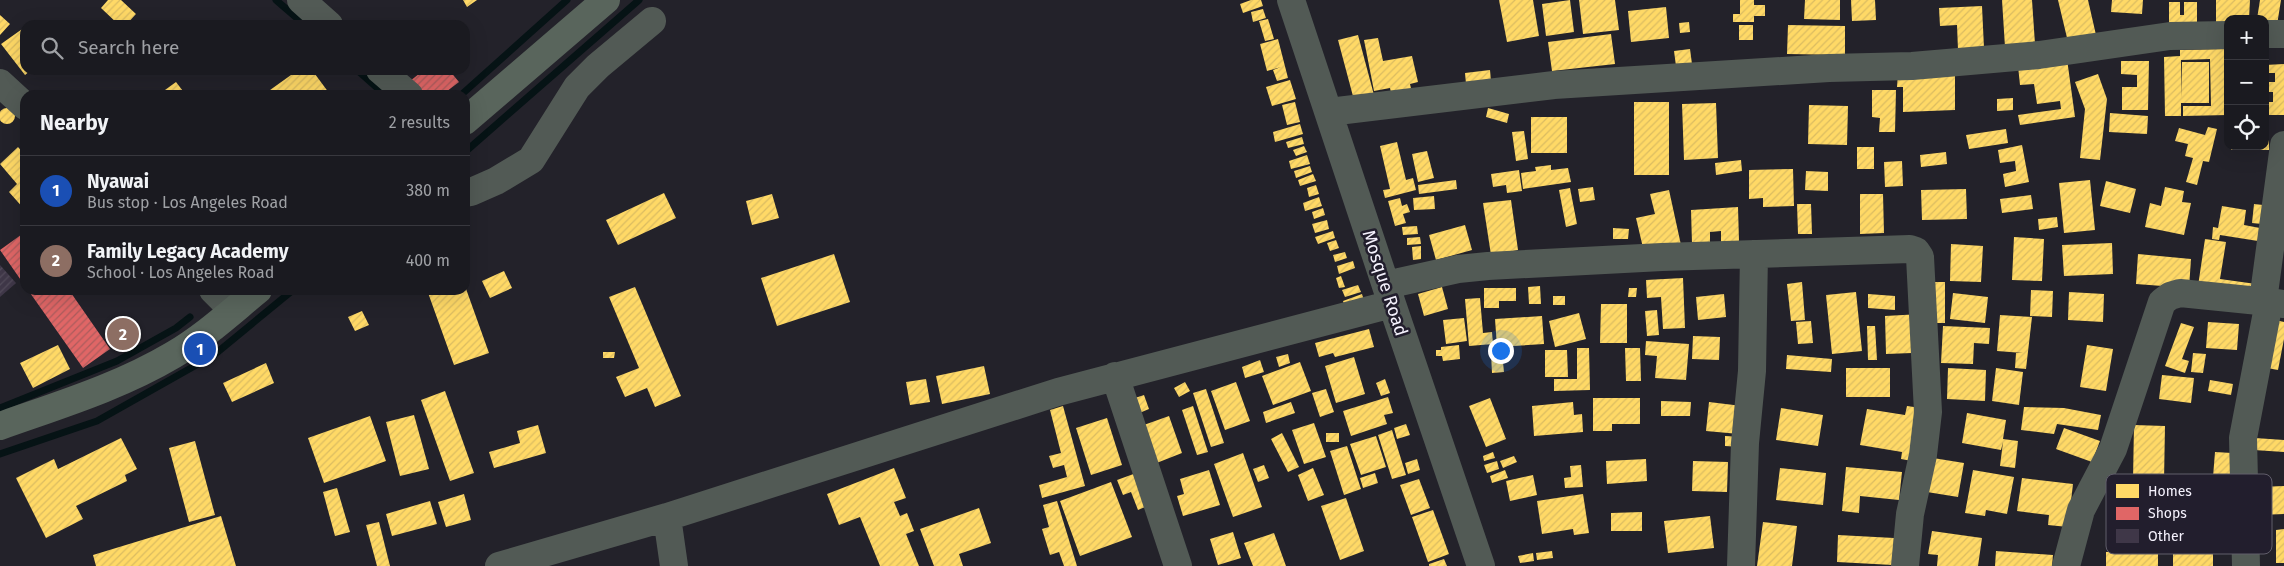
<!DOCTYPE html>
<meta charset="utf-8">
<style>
:root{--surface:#1a1a20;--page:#27272d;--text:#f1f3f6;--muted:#9fa1a5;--line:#38383e;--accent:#8c9099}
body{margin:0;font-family:"Fira Sans",sans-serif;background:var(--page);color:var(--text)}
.controls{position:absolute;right:15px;top:15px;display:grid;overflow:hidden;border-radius:10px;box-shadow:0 5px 20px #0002}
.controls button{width:45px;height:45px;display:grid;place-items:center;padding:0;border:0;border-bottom:1px solid var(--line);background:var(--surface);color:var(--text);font:25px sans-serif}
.you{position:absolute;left:1500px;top:350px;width:18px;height:18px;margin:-12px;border:4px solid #fff;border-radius:50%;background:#1a73e8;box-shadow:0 0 0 8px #1a73e833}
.badge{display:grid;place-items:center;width:32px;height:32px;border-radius:50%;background:var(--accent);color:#fff;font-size:16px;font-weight:700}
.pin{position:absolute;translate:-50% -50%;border:2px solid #fff;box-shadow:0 1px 5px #0006}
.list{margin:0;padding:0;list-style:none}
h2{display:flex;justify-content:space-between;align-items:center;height:65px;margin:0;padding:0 20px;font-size:21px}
h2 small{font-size:16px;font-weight:400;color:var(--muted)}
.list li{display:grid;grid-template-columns:32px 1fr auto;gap:15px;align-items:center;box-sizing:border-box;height:70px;padding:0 20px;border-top:1px solid var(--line)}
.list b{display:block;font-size:19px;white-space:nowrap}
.list p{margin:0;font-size:16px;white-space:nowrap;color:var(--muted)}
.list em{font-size:16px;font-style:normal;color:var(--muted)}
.icon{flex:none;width:28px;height:28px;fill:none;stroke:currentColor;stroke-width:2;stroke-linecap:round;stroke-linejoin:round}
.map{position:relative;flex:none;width:2284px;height:566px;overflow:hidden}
.search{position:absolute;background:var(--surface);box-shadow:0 5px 20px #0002;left:20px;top:20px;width:450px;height:55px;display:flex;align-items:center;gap:12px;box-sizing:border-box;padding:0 18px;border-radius:15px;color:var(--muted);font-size:19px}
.panel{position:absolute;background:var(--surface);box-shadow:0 5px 20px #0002;left:20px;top:90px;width:450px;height:205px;border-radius:15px}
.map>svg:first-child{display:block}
.homes{fill:url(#homes-hatch)}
.shops{fill:url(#shops-hatch)}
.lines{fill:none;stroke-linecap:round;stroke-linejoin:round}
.stream{stroke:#061315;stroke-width:7}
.building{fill:url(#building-hatch)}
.minor{stroke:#525a55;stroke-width:28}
.major{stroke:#59655c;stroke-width:28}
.labels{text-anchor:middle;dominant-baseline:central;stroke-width:5;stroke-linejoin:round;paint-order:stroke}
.street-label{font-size:18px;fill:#f5f2fd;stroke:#221e2d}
.key{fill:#221e2d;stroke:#615e6b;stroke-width:1}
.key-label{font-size:14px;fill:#f5f2fd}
</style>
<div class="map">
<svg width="2284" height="566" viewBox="0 0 2284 566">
<defs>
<pattern id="homes-hatch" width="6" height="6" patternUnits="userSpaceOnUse" patternTransform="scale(1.25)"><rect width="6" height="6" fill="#ffd966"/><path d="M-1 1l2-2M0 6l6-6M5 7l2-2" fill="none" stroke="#dbbc61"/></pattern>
<pattern id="shops-hatch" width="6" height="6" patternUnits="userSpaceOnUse" patternTransform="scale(1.25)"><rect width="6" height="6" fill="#e06666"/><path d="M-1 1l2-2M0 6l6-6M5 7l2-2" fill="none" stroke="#ac5c5d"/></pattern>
<pattern id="building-hatch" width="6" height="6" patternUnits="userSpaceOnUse" patternTransform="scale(1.25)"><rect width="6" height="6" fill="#3f3748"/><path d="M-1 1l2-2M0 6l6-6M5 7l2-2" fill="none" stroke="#524b5a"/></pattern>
</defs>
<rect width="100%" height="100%" fill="#23222a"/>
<path class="homes" d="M 108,0 L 121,0 L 136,14 L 126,25 L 119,25 L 101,8 Z
M 463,0 L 477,0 L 467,7 Z
M 1251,0 L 1261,0 L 1263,6 L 1243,13 L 1240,4 Z
M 1499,0 L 1533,0 L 1539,36 L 1507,42 Z
M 1570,0 L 1574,32 L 1546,36 L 1542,4 Z
M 1579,0 L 1615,0 L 1619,30 L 1583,34 Z
M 1740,0 L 1754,0 L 1754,5 L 1765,5 L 1765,16 L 1754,16 L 1754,22 L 1733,22 L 1733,14 L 1740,14 Z
M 1805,0 L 1840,0 L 1840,20 L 1804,19 Z
M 1851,0 L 1875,0 L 1876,20 L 1852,21 Z
M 2002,0 L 2032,0 L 2035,44 L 2005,47 Z
M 2058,0 L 2088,0 L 2096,35 L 2068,42 Z
M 2112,0 L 2143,0 L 2142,14 L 2111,12 Z
M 2216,0 L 2250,0 L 2249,19 L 2228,19 L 2228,33 L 2216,33 Z
M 2260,0 L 2281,0 L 2277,25 L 2265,23 L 2265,19 L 2257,19 Z
M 2169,2 L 2180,2 L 2180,15 L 2184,15 L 2184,2 L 2197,2 L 2197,27 L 2169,27 Z
M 1982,6 L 1984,48 L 1958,50 L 1957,25 L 1940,26 L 1939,8 Z
M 1666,7 L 1669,38 L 1631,42 L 1628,11 Z
M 1263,9 L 1266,18 L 1253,22 L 1251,12 Z
M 0,15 L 10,24 L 0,35 Z
M 1268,19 L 1274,39 L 1265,41 L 1259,21 Z
M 1689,22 L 1690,32 L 1680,33 L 1679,23 Z
M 1739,25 L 1753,25 L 1753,40 L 1739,40 Z
M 1788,25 L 1845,26 L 1845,55 L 1787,54 Z
M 25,27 L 25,70 L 31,70 L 25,75 L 1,44 Z
M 1611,34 L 1615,64 L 1552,71 L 1548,42 Z
M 1358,35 L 1374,95 L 1354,100 L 1338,40 Z
M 1378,38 L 1383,61 L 1412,56 L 1418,82 L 1410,84 L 1412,93 L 1392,97 L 1390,88 L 1374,91 L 1364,40 Z
M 1278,39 L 1288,78 L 1277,81 L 1273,70 L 1281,67 L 1267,71 L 1260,44 Z
M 1690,49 L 1692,64 L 1676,66 L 1674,51 Z
M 2228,49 L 2228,115 L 2183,116 L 2183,106 L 2211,106 L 2210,59 L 2181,60 L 2181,98 L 2182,62 L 2209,62 L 2209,103 L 2181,103 L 2181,116 L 2165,116 L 2164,57 L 2180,56 L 2180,50 Z
M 2067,59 L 2075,117 L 2020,125 L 2018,115 L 2061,109 L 2060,101 L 2037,104 L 2034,84 L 2020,85 L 2018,66 Z
M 2121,61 L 2149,61 L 2148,110 L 2122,110 L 2122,87 L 2137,87 L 2137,75 L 2121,74 Z
M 2284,64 L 2284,115 L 2265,115 L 2265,102 L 2273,102 L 2273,92 L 2269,92 L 2269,82 L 2275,82 L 2275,73 L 2265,73 L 2265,65 Z
M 298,70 L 312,70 L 329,93 L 327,95 L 263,95 Z
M 1490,70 L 1491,81 L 1466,84 L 1465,73 Z
M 1898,73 L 1955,74 L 1955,110 L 1903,112 L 1903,87 L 1897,87 Z
M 2098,74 L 2107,99 L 2100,160 L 2080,158 L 2085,109 L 2075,82 Z
M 1290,80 L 1296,99 L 1272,106 L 1266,87 Z
M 176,82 L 186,95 L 158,95 Z
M 1872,90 L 1896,90 L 1895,132 L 1879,132 L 1880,118 L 1872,117 Z
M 2013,98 L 2013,110 L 1997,111 L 1997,99 Z
M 1295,102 L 1300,122 L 1287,125 L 1282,105 Z
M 1634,102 L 1669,102 L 1669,175 L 1634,175 Z
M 1716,103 L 1718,158 L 1684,160 L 1682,104 Z
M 1809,105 L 1848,106 L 1847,145 L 1808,144 Z
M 1488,108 L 1509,114 L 1507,123 L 1486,117 Z
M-1 116a8 8 0 1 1 16 0a8 8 0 1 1-16 0Z
M 2110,113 L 2148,116 L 2147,134 L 2109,132 Z
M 1531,117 L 1567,117 L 1567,153 L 1531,153 Z
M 2265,122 L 2269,122 L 2269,150 L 2231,150 L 2231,146 L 2265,146 Z
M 1300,124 L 1303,134 L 1275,142 L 1273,132 Z
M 2208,127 L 2217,129 L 2209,162 L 2203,161 L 2197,185 L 2186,182 L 2193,158 L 2185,156 L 2188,144 L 2175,141 L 2179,128 L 2205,135 Z
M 2006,129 L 2008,143 L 1969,149 L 1966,135 Z
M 1524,131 L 1528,159 L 1516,161 L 1512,132 Z
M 1302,137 L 1304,144 L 1288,148 L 1286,142 Z
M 1397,142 L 1406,180 L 1413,178 L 1416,190 L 1385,198 L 1383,190 L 1390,189 L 1380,146 Z
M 2022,145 L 2029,182 L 2005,187 L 2003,174 L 2016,171 L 2015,161 L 2000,163 L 1998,150 Z
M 1304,146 L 1307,152 L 1296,156 L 1293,150 Z
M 18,147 L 25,155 L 25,210 L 9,192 L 17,184 L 0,164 Z
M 1857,147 L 1874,147 L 1874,169 L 1857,169 Z
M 1427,151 L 1434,178 L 1418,182 L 1412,154 Z
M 1946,152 L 1947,164 L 1921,167 L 1920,155 Z
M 1307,155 L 1310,164 L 1291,169 L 1289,161 Z
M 1741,160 L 1742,171 L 1716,175 L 1715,163 Z
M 1902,161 L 1903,186 L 1885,187 L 1884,162 Z
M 1551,165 L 1551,170 L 1568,168 L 1571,182 L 1523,189 L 1521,173 L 1536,171 L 1535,167 Z
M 1310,166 L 1312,172 L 1296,178 L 1294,171 Z
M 1793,169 L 1794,206 L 1763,207 L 1763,198 L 1749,199 L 1749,170 Z
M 1519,170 L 1522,191 L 1507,193 L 1506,185 L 1493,187 L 1491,174 Z
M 1806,171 L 1828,172 L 1828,191 L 1805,190 Z
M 1313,174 L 1316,181 L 1300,186 L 1298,180 Z
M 1456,180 L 1457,189 L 1419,194 L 1418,185 Z
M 2090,180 L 2095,230 L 2064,233 L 2059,183 Z
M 2106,181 L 2136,189 L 2130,213 L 2100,206 Z
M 1316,185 L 1319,194 L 1309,197 L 1307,188 Z
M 1593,187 L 1595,200 L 1580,202 L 1578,189 Z
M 2165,187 L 2184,191 L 2182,202 L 2191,203 L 2184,235 L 2145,227 L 2150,203 L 2161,206 Z
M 1570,188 L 1577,224 L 1566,227 L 1559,190 Z
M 1966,189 L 1967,219 L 1922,220 L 1921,190 Z
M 1669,190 L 1681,245 L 1644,252 L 1636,218 L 1655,214 L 1650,194 Z
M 664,193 L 676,218 L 618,245 L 606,220 Z
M 772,194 L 779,218 L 752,225 L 746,201 Z
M 1860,194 L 1883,194 L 1884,233 L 1860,234 Z
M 2031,195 L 2033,209 L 2002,213 L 2000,199 Z
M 1434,196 L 1435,209 L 1414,210 L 1413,198 Z
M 1319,197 L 1322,206 L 1305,211 L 1303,203 Z
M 1400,198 L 1402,206 L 1407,204 L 1410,212 L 1403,214 L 1406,223 L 1395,226 L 1388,201 Z
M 1511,200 L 1518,250 L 1491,255 L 1483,203 Z
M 1797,204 L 1811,204 L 1812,234 L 1798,234 Z
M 2254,204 L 2263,205 L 2262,224 L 2252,223 Z
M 2222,206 L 2246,210 L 2244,225 L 2260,228 L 2258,241 L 2220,235 L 2219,240 L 2212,239 L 2213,227 L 2218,228 Z
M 1738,207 L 1739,241 L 1721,242 L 1721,231 L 1710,232 L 1710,243 L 1692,244 L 1691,210 Z
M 1323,208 L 1325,215 L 1314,219 L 1312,212 Z
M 2057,217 L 2058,227 L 2039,230 L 2038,219 Z
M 1327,220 L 1329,229 L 1315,233 L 1312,224 Z
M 1465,225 L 1472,250 L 1436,260 L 1429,235 Z
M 1417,226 L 1418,234 L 1403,235 L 1402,227 Z
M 1613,228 L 1629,229 L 1628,239 L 1613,239 Z
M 1333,231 L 1335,238 L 1318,244 L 1315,237 Z
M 1420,237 L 1421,244 L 1407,245 L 1407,238 Z
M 2014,237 L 2044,239 L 2042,281 L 2012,280 Z
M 2205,239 L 2226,242 L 2220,279 L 2256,284 L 2254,297 L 2198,286 Z
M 1336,240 L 1339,248 L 1330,251 L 1327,243 Z
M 2112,243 L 2113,274 L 2064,276 L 2062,245 Z
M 1951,244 L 1983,246 L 1981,282 L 1950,281 Z
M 1421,246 L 1421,259 L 1413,260 L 1412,247 Z
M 1345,252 L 1347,258 L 1335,262 L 1333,255 Z
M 834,254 L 850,302 L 777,326 L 761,278 Z
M 2138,254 L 2191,259 L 2189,288 L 2136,284 Z
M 1353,261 L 1355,268 L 1339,274 L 1337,266 Z
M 504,271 L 512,288 L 490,298 L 482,281 Z
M 1341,276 L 1345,287 L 1339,288 L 1336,278 Z
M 1683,278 L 1685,328 L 1663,329 L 1661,297 L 1647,298 L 1646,280 Z
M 1802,282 L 1805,320 L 1791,321 L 1787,284 Z
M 1934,282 L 1945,282 L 1945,323 L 1934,323 Z
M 1358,285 L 1361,292 L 1345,297 L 1342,290 Z
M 465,286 L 489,353 L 454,365 L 427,290 L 465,290 Z
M 1540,286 L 1541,304 L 1529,304 L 1528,287 Z
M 635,287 L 681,396 L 655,407 L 647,388 L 625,397 L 616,377 L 639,368 L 609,297 Z
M 1442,287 L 1448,309 L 1424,316 L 1418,294 Z
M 1484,288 L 1516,288 L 1516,301 L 1499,301 L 1499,308 L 1484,308 Z
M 1629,288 L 1637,288 L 1636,297 L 1628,297 Z
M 2031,290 L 2053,291 L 2052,317 L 2030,316 Z
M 1856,292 L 1862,351 L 1832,354 L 1826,295 Z
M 2069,292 L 2104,294 L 2103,322 L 2068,320 Z
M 1953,293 L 1988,297 L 1985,323 L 1950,319 Z
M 1362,294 L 1365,304 L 1346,310 L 1343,301 Z
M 1724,294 L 1726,317 L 1698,320 L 1696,297 Z
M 1868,294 L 1895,296 L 1895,310 L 1868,308 Z
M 1553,296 L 1565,296 L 1565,305 L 1553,305 Z
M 1480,298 L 1483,333 L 1492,332 L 1493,344 L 1469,346 L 1465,299 Z
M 1601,304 L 1627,304 L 1627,343 L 1600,343 Z
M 1657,310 L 1659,335 L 1647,336 L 1645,311 Z
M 362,311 L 369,325 L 355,331 L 348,317 Z
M 1579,313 L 1586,339 L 1555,347 L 1549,321 Z
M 1921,314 L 1912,353 L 1886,354 L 1885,316 Z
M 2000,315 L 2032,317 L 2026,369 L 2015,368 L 2016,353 L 2023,353 L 1997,351 Z
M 1542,316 L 1544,344 L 1497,347 L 1495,319 Z
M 1464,318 L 1467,341 L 1446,344 L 1443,320 Z
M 2276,320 L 2284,322 L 2284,339 L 2278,370 L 2267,368 Z
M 1811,321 L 1813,343 L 1798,344 L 1796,322 Z
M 2208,322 L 2239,324 L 2237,350 L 2206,348 Z
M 2181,323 L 2194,327 L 2182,359 L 2189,361 L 2185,373 L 2165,366 Z
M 1867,326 L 1875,326 L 1877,360 L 1868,360 Z
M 1943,326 L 1990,328 L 1989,344 L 1974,343 L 1973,364 L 1941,363 Z
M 1369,329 L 1374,347 L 1335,357 L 1333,353 L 1319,357 L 1315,343 Z
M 1693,336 L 1720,337 L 1719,360 L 1692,359 Z
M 1646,341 L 1689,344 L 1686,380 L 1655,378 L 1657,356 L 1645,355 Z
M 58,345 L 70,369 L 33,388 L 20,363 Z
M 1459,345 L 1460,359 L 1443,361 L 1442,356 L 1436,356 L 1436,350 L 1441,350 L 1441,347 Z
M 2087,345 L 2113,349 L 2106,391 L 2080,387 Z
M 1577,348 L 1589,348 L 1590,390 L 1554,391 L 1554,379 L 1577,379 Z
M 1625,348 L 1640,348 L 1641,381 L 1626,381 Z
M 1545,350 L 1567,350 L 1568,377 L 1545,377 Z
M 603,352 L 615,352 L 614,358 L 603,358 Z
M 1502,353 L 1504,372 L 1492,373 L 1491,354 Z
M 2193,353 L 2206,354 L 2203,373 L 2191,372 Z
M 1288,354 L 1290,363 L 1279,367 L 1276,357 Z
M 1787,355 L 1832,359 L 1831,372 L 1786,369 Z
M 1354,357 L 1365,394 L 1336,403 L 1325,366 Z
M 1260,360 L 1264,372 L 1245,378 L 1242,367 Z
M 1300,362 L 1311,391 L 1273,405 L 1262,376 Z
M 266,363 L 274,383 L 232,402 L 223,383 Z
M 984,366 L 990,394 L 942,404 L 936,376 Z
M 1846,368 L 1890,368 L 1890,397 L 1846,397 Z
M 1948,368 L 1986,370 L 1985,401 L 1947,399 Z
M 1996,368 L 2023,372 L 2019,405 L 1992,401 Z
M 2162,375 L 2194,378 L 2191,403 L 2159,399 Z
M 926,379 L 930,402 L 910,405 L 906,382 Z
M 1385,379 L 1390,393 L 1381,396 L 1376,383 Z
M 2210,380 L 2233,384 L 2231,395 L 2208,391 Z
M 1185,382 L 1190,391 L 1179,397 L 1174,388 Z
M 1236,382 L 1250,421 L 1225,430 L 1211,391 Z
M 1206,389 L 1224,443 L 1211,447 L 1193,393 Z
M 1326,389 L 1334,412 L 1320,417 L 1312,393 Z
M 445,391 L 474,473 L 450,481 L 421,400 Z
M 1144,395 L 1149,409 L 1137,414 L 1135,398 Z
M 1388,397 L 1393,413 L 1384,415 L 1387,424 L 1351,436 L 1343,411 Z
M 1490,398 L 1506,439 L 1486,447 L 1469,406 Z
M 1593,398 L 1640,398 L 1640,424 L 1612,424 L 1612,431 L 1593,431 Z
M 1661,401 L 1691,402 L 1690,416 L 1661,416 Z
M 1291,402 L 1295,413 L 1266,423 L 1263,412 Z
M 1573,402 L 1574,415 L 1582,414 L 1583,432 L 1534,436 L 1532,406 Z
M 1709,402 L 1742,406 L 1739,434 L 1706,431 Z
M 1063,406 L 1085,486 L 1042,498 L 1039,485 L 1067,477 L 1064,465 L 1053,468 L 1049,456 L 1061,453 L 1050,410 Z
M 1193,406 L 1208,452 L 1197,455 L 1182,410 Z
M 1907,406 L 1921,408 L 1912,461 L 1901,459 L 1902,452 L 1860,445 L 1867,409 L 1905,415 Z
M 2024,407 L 2064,408 L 2101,415 L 2098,430 L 2057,424 L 2054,434 L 2021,430 Z
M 1781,408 L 1823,415 L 1818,446 L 1776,440 Z
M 1967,413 L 2006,420 L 2003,439 L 2018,441 L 2015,468 L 2000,466 L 2003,442 L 2001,450 L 1962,443 Z
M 414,415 L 429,469 L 400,476 L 386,422 Z
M 370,416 L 386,461 L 324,483 L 308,438 Z
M 1169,416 L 1182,453 L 1154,464 L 1141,426 Z
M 1107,418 L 1122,465 L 1091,475 L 1076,428 Z
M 1314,423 L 1326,457 L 1304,464 L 1292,430 Z
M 1406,424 L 1410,435 L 1397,439 L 1394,428 Z
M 538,425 L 546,453 L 494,468 L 489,452 L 520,443 L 517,431 Z
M 2134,425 L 2165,426 L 2164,481 L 2133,480 Z
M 2064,428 L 2100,441 L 2092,462 L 2056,449 Z
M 1392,430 L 1406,475 L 1392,479 L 1378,435 Z
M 1282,433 L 1299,467 L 1288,472 L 1271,439 Z
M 1326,433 L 1339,433 L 1339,442 L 1326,442 Z
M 1376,436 L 1386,467 L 1361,475 L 1350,444 Z
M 1725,436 L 1742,437 L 1742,447 L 1725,446 Z
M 121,438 L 137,469 L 125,475 L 127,481 L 76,506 L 83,519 L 46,538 L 16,478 L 54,459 L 58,469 Z
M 2255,438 L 2284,440 L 2284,452 L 2254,450 Z
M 195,441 L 215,515 L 189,522 L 169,448 Z
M 1347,446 L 1361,489 L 1344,495 L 1330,451 Z
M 1493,452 L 1495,458 L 1484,461 L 1483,456 Z
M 2215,452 L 2232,453 L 2230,478 L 2213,477 Z
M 1243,453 L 1262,507 L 1233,517 L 1214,464 Z
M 1514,456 L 1517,462 L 1503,468 L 1500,461 Z
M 1933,458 L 1964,463 L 1958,497 L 1927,492 Z
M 1417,459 L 1420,470 L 1408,474 L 1405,463 Z
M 1646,459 L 1647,481 L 1607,484 L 1606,461 Z
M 1497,461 L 1499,469 L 1487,473 L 1484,465 Z
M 1693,461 L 1728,462 L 1727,492 L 1692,491 Z
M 1264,465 L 1269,478 L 1258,482 L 1253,469 Z
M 1581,465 L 1583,487 L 1565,488 L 1564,478 L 1571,477 L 1570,466 Z
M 1846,467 L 1902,472 L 1899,500 L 1860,496 L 1859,513 L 1842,511 Z
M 894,468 L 906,498 L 894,502 L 900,516 L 907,513 L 914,531 L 906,534 L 919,566 L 880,566 L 860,517 L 839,525 L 827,494 Z
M 1313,468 L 1324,495 L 1308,501 L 1298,475 Z
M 1780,468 L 1826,473 L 1823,505 L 1776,500 Z
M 1209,470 L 1220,505 L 1183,516 L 1177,496 L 1184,494 L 1180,479 Z
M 1505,470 L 1508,478 L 1492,483 L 1490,476 Z
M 1973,470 L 2014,477 L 2007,514 L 1986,510 L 1985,516 L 1965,513 Z
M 1139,472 L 1152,504 L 1138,510 L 1131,492 L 1123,495 L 1117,480 Z
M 1375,473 L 1378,483 L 1363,488 L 1360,478 Z
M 1533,475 L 1537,495 L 1510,501 L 1506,481 Z
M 2022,478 L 2073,484 L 2068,527 L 2048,525 L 2049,515 L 2017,511 Z
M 1419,479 L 1430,508 L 1411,515 L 1400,485 Z
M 1111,482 L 1132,537 L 1080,556 L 1060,501 Z
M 2284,486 L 2284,514 L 2260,515 L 2259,487 Z
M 337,488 L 350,532 L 335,536 L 323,492 Z
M 464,494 L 471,520 L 446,527 L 438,502 Z
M 1583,494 L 1589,533 L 1574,535 L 1573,529 L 1542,534 L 1537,501 Z
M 1346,498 L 1364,551 L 1340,560 L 1321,506 Z
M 430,501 L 437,524 L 392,536 L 386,514 Z
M 1057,501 L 1077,566 L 1064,566 L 1059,552 L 1050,555 L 1042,529 L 1049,527 L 1043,505 Z
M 979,508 L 991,543 L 959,554 L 963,566 L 934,566 L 920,529 Z
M 1433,510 L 1449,554 L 1428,562 L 1412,517 Z
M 1642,512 L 1642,531 L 1611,531 L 1611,513 Z
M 221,516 L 236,566 L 96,566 L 93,555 Z
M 1710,516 L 1714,548 L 1668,553 L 1664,521 Z
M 379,522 L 390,566 L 377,566 L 366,525 Z
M 1763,522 L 1797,526 L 1792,566 L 1757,566 Z
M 2284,529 L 2284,563 L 2276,563 L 2276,530 Z
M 1932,531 L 1982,538 L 1978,566 L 1937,566 L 1938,555 L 1928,554 Z
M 1233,532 L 1241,558 L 1218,565 L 1210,539 Z
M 1274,533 L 1286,566 L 1253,566 L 1244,543 Z
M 1838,535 L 1894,538 L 1893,565 L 1837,562 Z
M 2173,542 L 2213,542 L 2213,566 L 2173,566 Z
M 2158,550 L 2158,566 L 2106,566 L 2106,552 Z
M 1552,551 L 1553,558 L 1537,560 L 1536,553 Z
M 1996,551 L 2053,555 L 2052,566 L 1995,566 Z
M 1533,553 L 1534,561 L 1520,563 L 1518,556 Z
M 1444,559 L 1447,566 L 1429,566 L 1429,564 Z"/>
<path class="shops" d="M 424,70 L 449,70 L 459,82 L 442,95 L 421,95 L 410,81 Z
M 25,232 L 25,286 L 0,250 Z
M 28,290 L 69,290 L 110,349 L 83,368 Z"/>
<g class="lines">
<path class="stream" d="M 276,0 L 305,25
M 357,70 L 385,95
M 461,95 L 567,0
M 465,152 L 639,0
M 0,408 L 117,361 L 176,328 L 190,317
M 0,454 L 97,421 L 214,355 L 293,290"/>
</g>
<path class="building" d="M 0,265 L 16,283 L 0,297 Z"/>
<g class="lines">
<path class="minor" d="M 301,0 L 329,25
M 1291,0 L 1392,304 L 1481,566
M 2265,34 L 2284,34
M 380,70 L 409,95
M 0,83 L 25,106
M 1329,112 L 1554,85 L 1829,68 L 1912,66 L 2039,55 L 2170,36 L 2228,35
M 465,193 L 471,192 L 496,181 L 531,160 L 577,87 L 598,66 L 652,21
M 1386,285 L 1458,269 L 1488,266 L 1662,257 L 1910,249 L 1916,251 L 1920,257 L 1928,412 L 1923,455 L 1910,514 L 1905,566
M 213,290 L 233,310
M 2263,301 L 2284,145
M 1115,376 L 1178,566
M 667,517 L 674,566
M 499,566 L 667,517 L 1058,392 L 1392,304
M 1741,566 L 1745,443 L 1752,371 L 1754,254
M 2066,566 L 2081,510 L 2113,449 L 2162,302 L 2170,296 L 2180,293 L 2269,302
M 2246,566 L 2243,438 L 2269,302 L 2284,304"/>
<path class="major" d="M 465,121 L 606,0
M 0,426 C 59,405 119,387 173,355 C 204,337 231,312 258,290"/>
</g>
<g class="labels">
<g class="street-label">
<text transform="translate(1385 283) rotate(72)">Mosque Road</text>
</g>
</g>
<rect x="2106" y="474" width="166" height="80" rx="8" class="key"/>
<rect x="2116" y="484" width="23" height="14" fill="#ffd966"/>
<rect x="2116" y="507" width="23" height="13" fill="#e06666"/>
<rect x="2116" y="529" width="23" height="14" fill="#3f3748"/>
<g class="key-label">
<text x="2148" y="496">Homes</text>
<text x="2148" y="518">Shops</text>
<text x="2148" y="541">Other</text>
</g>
</svg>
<div class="controls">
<button>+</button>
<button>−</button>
<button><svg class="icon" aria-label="locate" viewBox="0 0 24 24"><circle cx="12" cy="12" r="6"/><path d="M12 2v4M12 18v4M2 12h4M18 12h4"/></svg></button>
</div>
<div class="you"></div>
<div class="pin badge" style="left:200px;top:349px;background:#1a4fb4">1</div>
<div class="pin badge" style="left:123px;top:334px;background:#8d6e63">2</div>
<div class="search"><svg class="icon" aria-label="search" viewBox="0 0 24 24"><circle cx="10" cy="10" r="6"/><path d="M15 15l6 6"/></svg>Search here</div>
<section class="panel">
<h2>Nearby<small>2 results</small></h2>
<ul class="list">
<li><span class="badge" style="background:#1a4fb4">1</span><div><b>Nyawai</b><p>Bus stop · Los Angeles Road</p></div><em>380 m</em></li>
<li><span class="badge" style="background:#8d6e63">2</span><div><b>Family Legacy Academy</b><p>School · Los Angeles Road</p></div><em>400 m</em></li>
</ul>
</section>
</div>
